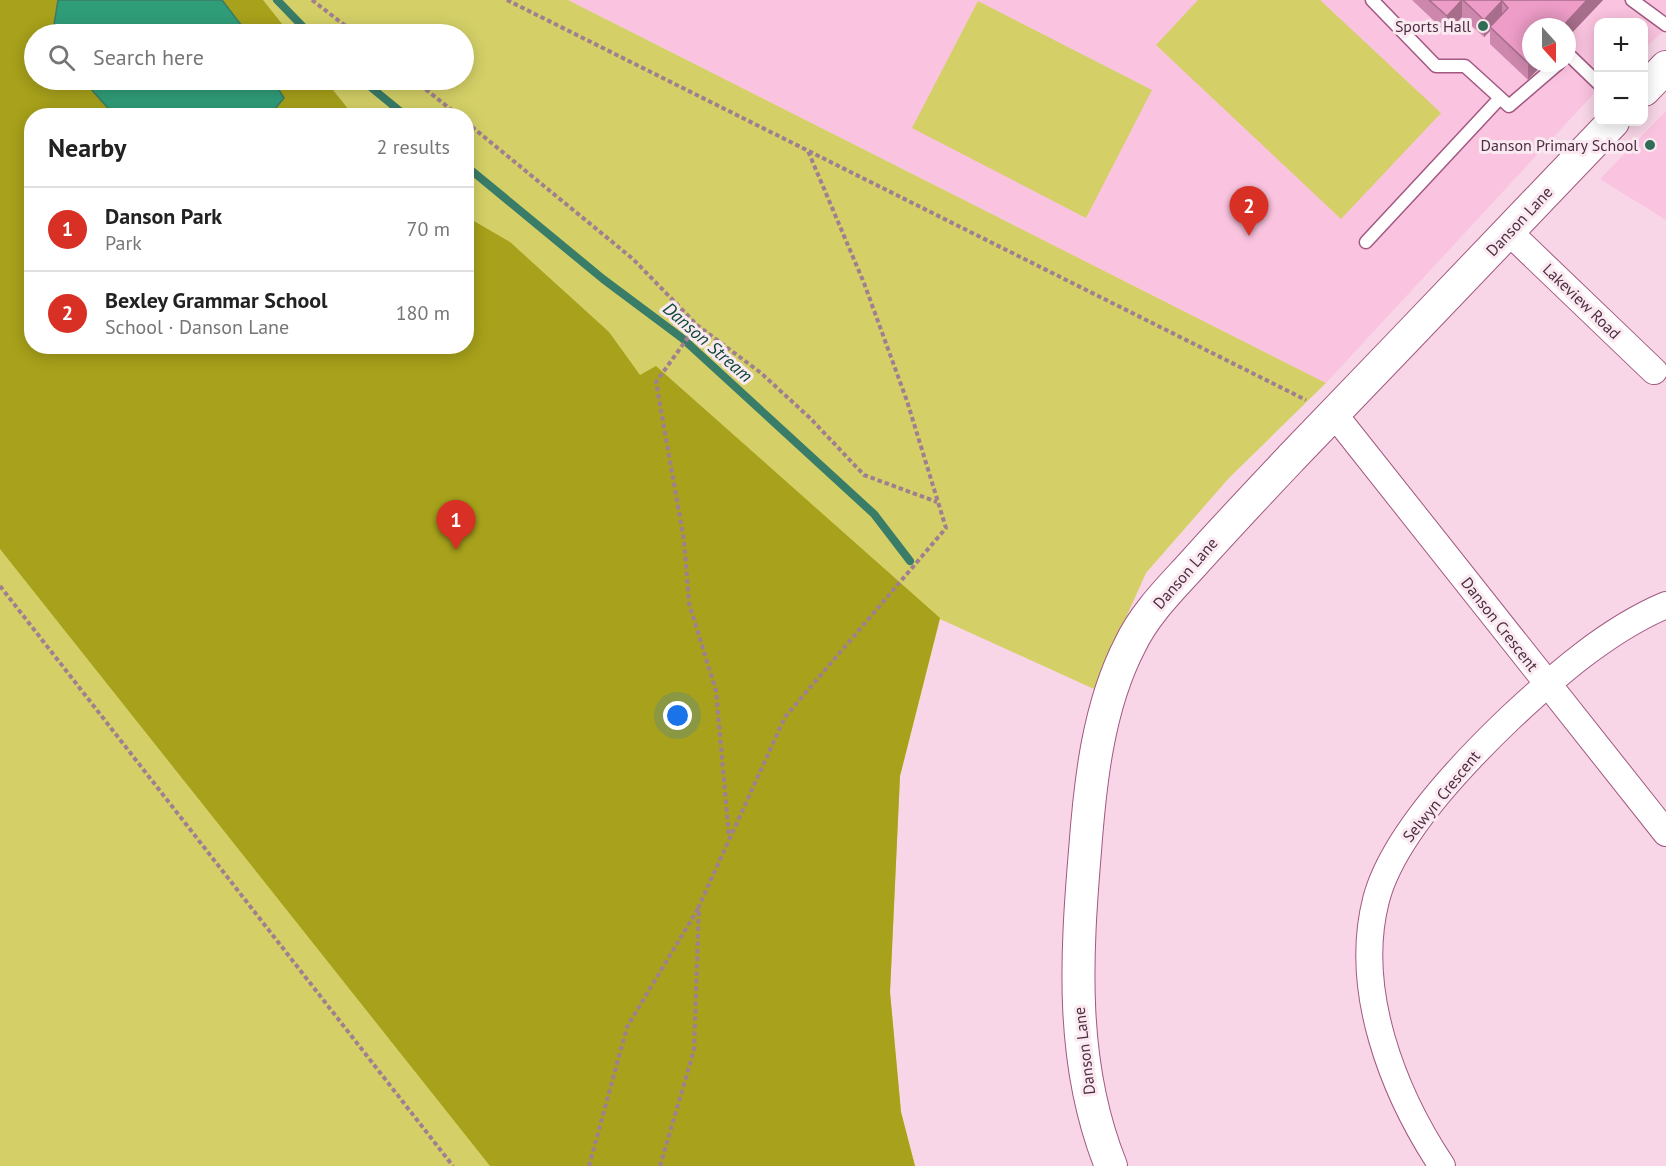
<!DOCTYPE html>
<meta charset="utf-8">
<style>
:root{--surface:#fff;--page:#f2f2f2;--text:#222;--muted:#767676;--line:#e0e0e0;--accent:#d93025}
body{margin:0;font-family:"PT Sans",sans-serif;background:var(--page);color:var(--text)}
.controls{position:absolute;right:18px;top:18px;display:grid;overflow:hidden;border-radius:12px;box-shadow:0 3px 15px #0003}
.controls button{width:54px;height:54px;display:grid;place-items:center;padding:0;border:0;border-bottom:2px solid var(--line);background:var(--surface);color:var(--text);font:30px sans-serif}
.compass{position:absolute;left:1522px;top:18px;width:54px;height:54px;border-radius:50%;background:var(--surface);box-shadow:0 3px 15px #0003;rotate:159deg}
.you{position:absolute;left:678px;top:716px;width:21px;height:21px;margin:-15px;border:4px solid #fff;border-radius:50%;background:#1a73e8;box-shadow:0 0 0 9px #1a73e833}
.badge{display:grid;place-items:center;width:39px;height:39px;border-radius:50%;background:var(--accent);color:#fff;font-size:20px;font-weight:700}
.pin{position:absolute;translate:-50% -50px;filter:drop-shadow(0 2px 3px #0008)}
.pin::after{content:'';position:absolute;top:32px;width:21px;height:18px;background:inherit;clip-path:polygon(0 0,100% 0,50% 100%)}
.list{margin:0;padding:0;list-style:none}
h2{display:flex;justify-content:space-between;align-items:center;height:78px;margin:0;padding:0 24px;font-size:26px}
h2 small{font-size:20px;font-weight:400;color:var(--muted)}
.list li{display:grid;grid-template-columns:39px 1fr auto;gap:18px;align-items:center;box-sizing:border-box;height:84px;padding:0 24px;border-top:2px solid var(--line)}
.list b{display:block;font-size:22px;white-space:nowrap}
.list p{margin:0;font-size:20px;white-space:nowrap;color:var(--muted)}
.list em{font-size:20px;font-style:normal;color:var(--muted)}
.icon{flex:none;width:33px;height:33px;fill:none;stroke:currentColor;stroke-width:2;stroke-linecap:round;stroke-linejoin:round}
.map{position:relative;flex:none;width:1666px;height:1166px;overflow:hidden}
.search{position:absolute;background:var(--surface);box-shadow:0 3px 15px #0003;left:24px;top:24px;width:450px;height:66px;display:flex;align-items:center;gap:15px;box-sizing:border-box;padding:0 21px;border-radius:33px;color:var(--muted);font-size:22px}
.panel{position:absolute;background:var(--surface);box-shadow:0 3px 15px #0003;left:24px;top:108px;width:450px;height:246px;border-radius:24px}
.map>svg:first-child{display:block}
.built{fill:#fac3df;fill-rule:evenodd}
.green{fill:#d4d067;fill-rule:evenodd}
.forest{fill:#a7a11b}
.water{fill:#309d79;stroke:#397c68;stroke-width:1.5}
.lines{fill:none;stroke-linecap:round;stroke-linejoin:round}
.stream{stroke:#397c68;stroke-width:8}
.service-casing{stroke:#a25881;stroke-width:15}
.minor-casing{stroke:#a25881;stroke-width:28}
.tertiary-casing{stroke:#a25881;stroke-width:34}
.path{stroke:#a07f91;stroke-width:4;stroke-dasharray:4.5 3;stroke-linecap:butt}
.service{stroke:#fff;stroke-width:12}
.minor{stroke:#fff;stroke-width:26}
.tertiary{stroke:#fff;stroke-width:32}
.wall{fill:#cd87ac}
.shaded-wall{fill:#a76e8c}
.building{fill:#ee9dc8;stroke:#a76e8c;stroke-width:1.5}
.poi-dot{fill:#316c56;stroke:#fae9f1;stroke-width:2}
.labels{text-anchor:middle;dominant-baseline:central;stroke-width:6;stroke-linejoin:round;paint-order:stroke}
.poi-label{font-size:16px;fill:#4e2e40;stroke:#fae9f1;text-anchor:end}
.street-label{font-size:16px;fill:#4e2e40;stroke:#fae9f1}
.water-label{font-size:18px;font-style:italic;fill:#0b4835;stroke:#fae9f1}
</style>
<div class="map">
<svg width="1666" height="1166" viewBox="0 0 1666 1166">
<rect width="100%" height="100%" fill="#f8d6e7"/>
<path class="built" d="M 568,0 L 1666,0 L 1666,29 L 1644,49 L 1644,22 L 1598,22 L 1598,89 L 1326,383 ZM 1531,27 L 1567,27 L 1567,63 L 1531,63 Z
M 1666,111 L 1666,220 L 1600,179 Z"/>
<path class="green" d="M 0,0 L 568,0 L 1326,383 L 1229,478 L 1146,573 L 1094,689 L 940,619 L 900,776 L 890,992 L 901,1112 L 915,1166 L 0,1166 ZM 34,34 L 464,34 L 464,80 L 34,80 ZM 32,116 L 466,116 L 466,346 L 32,346 Z
M 1198,0 L 1320,0 L 1441,113 L 1341,219 L 1156,45 Z
M 978,1 L 1152,90 L 1086,218 L 912,128 Z"/>
<path class="forest" d="M 0,0 L 263,0 L 290,34 L 34,34 L 34,80 L 325,80 L 353,115 L 32,116 L 32,346 L 466,346 L 467,217 L 510,242 L 609,332 L 640,375 L 656,366 L 940,618 L 900,776 L 890,992 L 901,1112 L 915,1166 L 490,1166 L 0,549 Z"/>
<path class="water" d="M 58,0 L 222,0 L 248,34 L 58,34 L 54,25 Z
M 83,80 L 273,80 L 284,98 L 270,115 L 114,115 Z"/>
<g class="lines">
<path class="stream" d="M 277,0 L 310,34
M 362,80 L 406,116
M 466,166 L 603,279 L 682,338 L 874,514 L 910,561"/>
<g class="service-casing">
<path id="service" d="M 1372,0 L 1436,66 L 1465,66 L 1509,106 L 1559,63
M 1632,0 L 1666,25
M 1567,56 L 1569,55 L 1598,83
M 1366,242 L 1500,98"/>
</g>
<g class="minor-casing">
<path id="minor" d="M 1509,232 L 1654,371
M 1334,414 L 1666,833
M 1442,1166 C 1393,1092 1353,990 1376,900 C 1392,837 1462,764 1509,719 C 1555,676 1607,630 1666,605"/>
</g>
<g class="tertiary-casing">
<path id="tertiary" d="M 1644,90 L 1666,67
M 1111,1166 C 1070,1064 1076,958 1085,851 C 1090,783 1098,707 1130,645 C 1144,615 1169,590 1191,566 C 1224,529 1259,492 1293,456 C 1400,345 1507,233 1613,122"/>
</g>
<path class="path" d="M 312,0 L 356,34
M 507,0 L 1306,400
M 414,80 L 459,116
M 466,122 L 633,259 L 697,325 L 761,373 L 810,418 L 864,475 L 937,502
M 697,325 L 656,382 L 684,540 L 689,603 L 716,691 L 729,837
M 0,586 L 453,1166
M 589,1166 L 627,1027 L 699,907
M 660,1166 L 694,1050 L 699,906 L 785,717 L 946,528 L 907,401 L 864,283 L 808,151"/>
<use href="#service" class="service"/>
<use href="#minor" class="minor"/>
<use href="#tertiary" class="tertiary"/>
</g>
<path class="wall" d="M 1412,0 L 1603,0 L 1567,38 L 1567,27 L 1528,80 L 1490,44 L 1490,31 L 1484,37 L 1462,17 L 1447,33 Z"/>
<path class="shaded-wall" d="M 1462,0 L 1462,17 L 1447,33 L 1447,16 Z
M 1587,0 L 1603,0 L 1567,38 L 1567,27 L 1562,27 Z
M 1502,1 L 1502,18 L 1490,27 L 1490,31 L 1484,37 L 1484,20 Z
M 1531,60 L 1531,63 L 1544,63 L 1528,80 L 1528,63 Z"/>
<path class="building" d="M 1429,0 L 1462,0 L 1447,16 Z
M 1463,0 L 1587,0 L 1562,27 L 1531,27 L 1531,60 L 1528,63 L 1490,27 L 1508,8 L 1502,1 L 1484,20 Z"/>
<g class="poi-dot">
<circle cx="1483" cy="26" r="6"/>
<circle cx="1650" cy="145" r="6"/>
</g>
<g class="labels">
<g class="poi-label">
<text x="1471" y="26">Sports Hall</text>
<text x="1638" y="145">Danson Primary School</text>
</g>
<g class="street-label">
<text transform="translate(1519 221) rotate(-47)">Danson Lane</text>
<text transform="translate(1582 301) rotate(44)">Lakeview Road</text>
<text transform="translate(1185 573) rotate(-49)">Danson Lane</text>
<text transform="translate(1500 624) rotate(52)">Danson Crescent</text>
<text transform="translate(1441 796) rotate(-51)">Selwyn Crescent</text>
<text transform="translate(1084 1051) rotate(-97)">Danson Lane</text>
</g>
<g class="water-label">
<text transform="translate(708 342) rotate(41)">Danson Stream</text>
</g>
</g>
</svg>
<div class="controls">
<button>+</button>
<button>−</button>
</div>
<svg class="compass" viewBox="-18 -18 36 36"><path d="M0-13l5 13h-10z" fill="#e53935"/><path d="M0 13l5-13h-10z" fill="#767676"/></svg>
<div class="you"></div>
<div class="pin badge" style="left:456px;top:550px">1</div>
<div class="pin badge" style="left:1249px;top:236px">2</div>
<div class="search"><svg class="icon" aria-label="search" viewBox="0 0 24 24"><circle cx="10" cy="10" r="6"/><path d="M15 15l6 6"/></svg>Search here</div>
<section class="panel">
<h2>Nearby<small>2 results</small></h2>
<ul class="list">
<li><span class="badge">1</span><div><b>Danson Park</b><p>Park</p></div><em>70 m</em></li>
<li><span class="badge">2</span><div><b>Bexley Grammar School</b><p>School · Danson Lane</p></div><em>180 m</em></li>
</ul>
</section>
</div>
